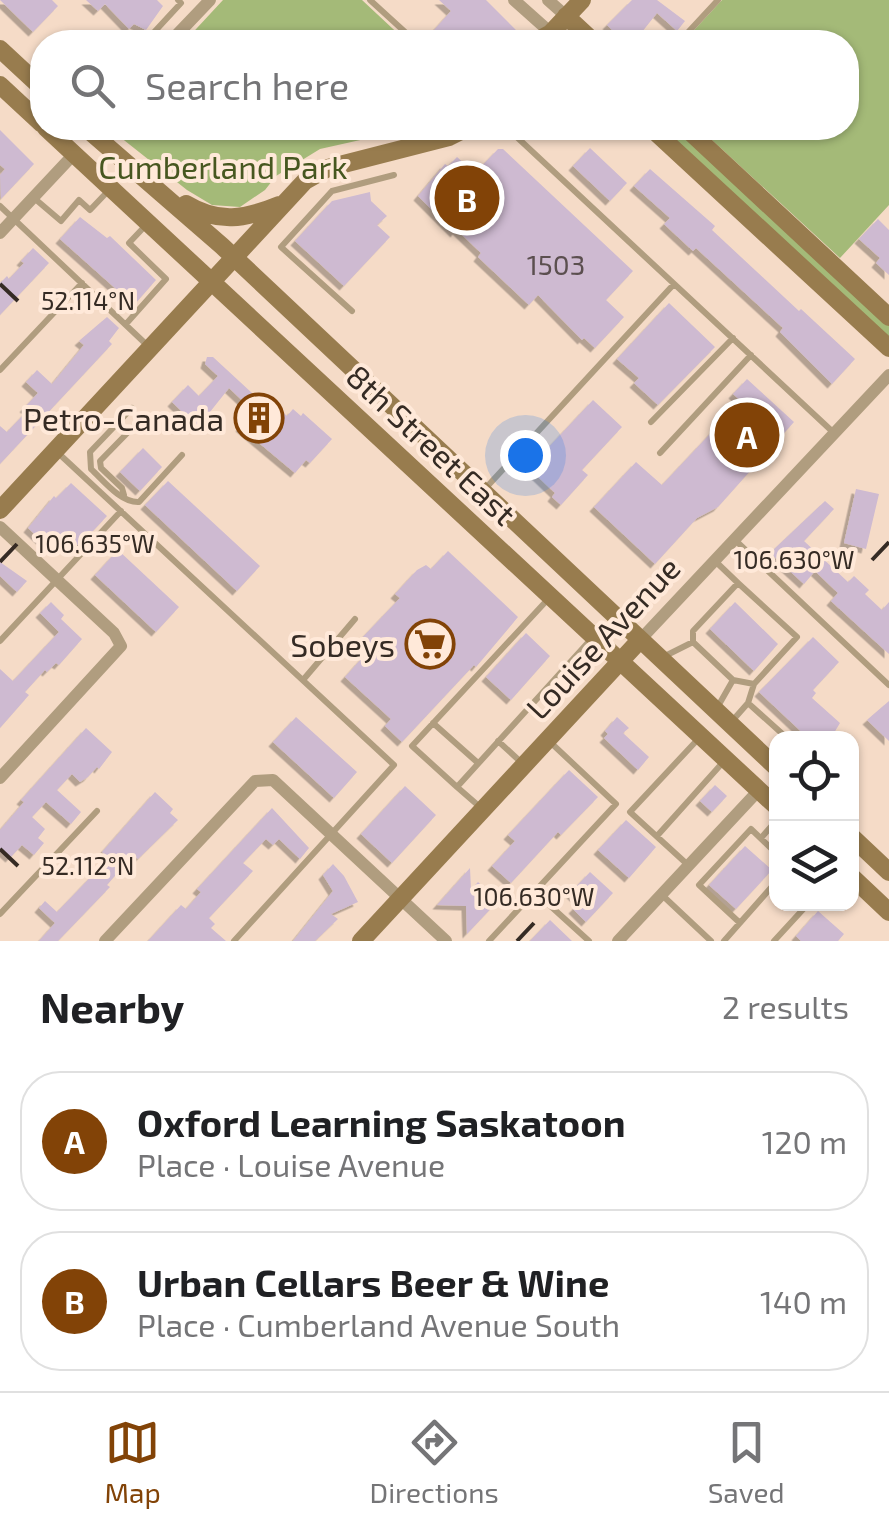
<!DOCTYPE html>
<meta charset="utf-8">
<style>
:root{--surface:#fff;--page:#f6f6f6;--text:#202124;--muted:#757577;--line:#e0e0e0;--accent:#824307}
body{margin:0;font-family:"Exo 2",sans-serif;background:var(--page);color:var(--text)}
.controls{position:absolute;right:30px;bottom:30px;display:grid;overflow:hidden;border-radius:20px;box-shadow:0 2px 8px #0004}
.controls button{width:90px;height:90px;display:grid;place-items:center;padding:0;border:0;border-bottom:2px solid var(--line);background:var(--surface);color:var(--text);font:50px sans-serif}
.you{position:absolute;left:525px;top:455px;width:35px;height:35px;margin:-25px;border:8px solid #fff;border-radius:50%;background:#1a73e8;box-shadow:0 0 0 15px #1a73e833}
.badge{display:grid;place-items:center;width:65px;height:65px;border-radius:50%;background:var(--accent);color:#fff;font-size:32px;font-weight:700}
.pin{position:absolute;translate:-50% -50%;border:5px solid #fff;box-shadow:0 2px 10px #0006}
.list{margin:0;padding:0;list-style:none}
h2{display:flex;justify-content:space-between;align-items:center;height:130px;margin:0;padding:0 40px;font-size:42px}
h2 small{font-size:32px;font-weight:400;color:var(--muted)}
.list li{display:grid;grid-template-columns:65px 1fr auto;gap:30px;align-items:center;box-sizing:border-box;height:140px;margin:0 20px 20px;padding:0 20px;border:2px solid var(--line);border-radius:40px}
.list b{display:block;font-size:38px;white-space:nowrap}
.list p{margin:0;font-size:32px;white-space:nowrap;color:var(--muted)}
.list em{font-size:32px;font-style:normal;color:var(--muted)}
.icon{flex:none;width:55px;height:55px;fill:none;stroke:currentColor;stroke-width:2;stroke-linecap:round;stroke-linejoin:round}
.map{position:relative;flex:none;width:889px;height:941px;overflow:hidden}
.search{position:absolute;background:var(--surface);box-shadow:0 2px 8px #0004;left:30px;right:30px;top:30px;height:110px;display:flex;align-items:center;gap:25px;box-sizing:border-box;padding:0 35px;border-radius:40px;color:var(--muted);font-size:38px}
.sheet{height:450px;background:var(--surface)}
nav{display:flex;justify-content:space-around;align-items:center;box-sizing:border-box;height:140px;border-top:2px solid var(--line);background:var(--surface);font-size:28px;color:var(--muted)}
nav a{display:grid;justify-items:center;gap:5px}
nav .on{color:var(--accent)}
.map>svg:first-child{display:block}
.green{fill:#a4ba78}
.building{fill:#cebad1;filter:url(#shadow)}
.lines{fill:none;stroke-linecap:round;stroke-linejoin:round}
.lane{stroke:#b09d7f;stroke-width:6}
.street{stroke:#b09d7f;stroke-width:12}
.secondary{stroke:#987c4e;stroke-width:18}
.ticks{fill:none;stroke:#352b24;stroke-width:4}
.labels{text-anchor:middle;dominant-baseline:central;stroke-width:8;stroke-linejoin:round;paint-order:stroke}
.number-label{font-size:28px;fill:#5b4f4f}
.park-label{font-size:32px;fill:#475720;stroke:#ffe9d9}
.poi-label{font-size:32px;fill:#352b24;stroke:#ffe9d9;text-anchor:end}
.street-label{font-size:32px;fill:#352b24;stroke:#ffe9d9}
.ticks-label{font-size:25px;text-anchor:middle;fill:#352b24;stroke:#ffe9d9;stroke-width:8;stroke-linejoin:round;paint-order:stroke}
</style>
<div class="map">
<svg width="889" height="941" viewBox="0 0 889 941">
<defs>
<filter id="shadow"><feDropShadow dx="-4.5" dy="4.5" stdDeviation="0" flood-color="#0004"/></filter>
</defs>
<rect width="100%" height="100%" fill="#f5dbc7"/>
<path class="green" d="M 223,0 L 362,0 L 407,42 L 184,42 Z
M 722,0 L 889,0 L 889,205 L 840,258 L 699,128 L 846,128 L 846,42 L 683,42 Z
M 115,128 L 414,128 L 320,149 L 276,176 L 265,190 L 240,207 L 212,205 L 187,190 L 115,133 Z
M 661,128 L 676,128 L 889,325 L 889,339 Z"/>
<path class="building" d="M 0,0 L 52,0 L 58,6 L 33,32 Z
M 86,0 L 157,0 L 163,6 L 146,30 L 134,24 L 129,29 L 105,4 L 98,11 Z
M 439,0 L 486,0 L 521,35 L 514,42 L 452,42 L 434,30 L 451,11 Z
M 632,0 L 657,0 L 685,21 L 677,31 L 657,13 L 634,42 L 629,37 L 624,42 L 607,25 Z
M 0,130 L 34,164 L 1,199 L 0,175 L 5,169 L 0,165 Z
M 590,148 L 627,183 L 610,201 L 573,166 Z
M 498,149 L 503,149 L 633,271 L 606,300 L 624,317 L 595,348 L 584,338 L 582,340 L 538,295 L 529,305 L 478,257 L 481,253 L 457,230 L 455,233 L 418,196 L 445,164 L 448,166 L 457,157 L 475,173 Z
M 650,169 L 715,226 L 712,230 L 799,311 L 801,309 L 855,359 L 832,384 L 780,332 L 783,328 L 696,248 L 693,251 L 664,224 L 670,218 L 634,186 Z
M 370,192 L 371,201 L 387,216 L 377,225 L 390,237 L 344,286 L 295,241 L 332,201 Z
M 80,217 L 107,238 L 110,236 L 156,280 L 134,305 L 60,239 Z
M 878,219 L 889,230 L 889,275 L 876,263 L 880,258 L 859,239 Z
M 33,248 L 49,263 L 0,315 L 0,283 L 7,276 L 9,279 L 24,263 L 21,261 Z
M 669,303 L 715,347 L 658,405 L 634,383 L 639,378 L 617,359 Z
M 107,317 L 119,328 L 109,341 L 112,344 L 0,464 L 0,426 L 7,432 L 28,410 L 24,408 L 38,393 L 26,382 L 37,370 L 52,384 L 84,345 L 79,341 Z
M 207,357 L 213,357 L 252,393 L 253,402 L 244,402 L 229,388 L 198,427 L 172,402 L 188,385 L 199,396 L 218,376 L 205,364 Z
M 747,379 L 794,422 L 718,507 L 697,518 L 655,564 L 594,507 L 636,462 L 662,485 L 741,401 L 733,394 Z
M 267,398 L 287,416 L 293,409 L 301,416 L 303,413 L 332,439 L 310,463 L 306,460 L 295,473 L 240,427 Z
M 593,400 L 622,427 L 582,470 L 588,475 L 561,505 L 552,497 L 555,493 L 533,472 L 536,469 L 532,465 Z
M 143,448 L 162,467 L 140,491 L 120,472 Z
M 168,481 L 260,566 L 237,591 L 145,505 Z
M 71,483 L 107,516 L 79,546 L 66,534 L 55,546 L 45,536 L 41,540 L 28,528 L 54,496 L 56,498 Z
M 856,489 L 879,494 L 866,549 L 844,543 Z
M 825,501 L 834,509 L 804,541 L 848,582 L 854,576 L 869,590 L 865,594 L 882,610 L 889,602 L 889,654 L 831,601 L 838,593 L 815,571 L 804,584 L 770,553 Z
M 118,550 L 179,607 L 156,632 L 95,575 Z
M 448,551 L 518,617 L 476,667 L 474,665 L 402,742 L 385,726 L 391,719 L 345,677 L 371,648 L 361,639 L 400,598 L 395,594 L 417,570 L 426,565 L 431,569 Z
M 0,562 L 27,581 L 17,592 L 0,576 Z
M 51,602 L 64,615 L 61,619 L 82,639 L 59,665 L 56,663 L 47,672 L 45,670 L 25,692 L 29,695 L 0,728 L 0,669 L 13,681 L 59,632 L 40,613 Z
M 735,602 L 778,644 L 754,671 L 710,629 Z
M 526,633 L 550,656 L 511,700 L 486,677 Z
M 813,637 L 839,662 L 813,690 L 816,693 L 812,698 L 840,723 L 831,738 L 808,738 L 759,692 Z
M 889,701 L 889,741 L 867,720 Z
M 296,717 L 357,772 L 334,798 L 273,742 Z
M 617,717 L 629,728 L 623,733 L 649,757 L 638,770 L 604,738 L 608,734 L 605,731 Z
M 86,728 L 112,752 L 99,769 L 97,767 L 88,777 L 80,782 L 72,774 L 57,790 L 81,812 L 71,824 L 46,802 L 32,817 L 45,829 L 38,838 L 44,843 L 34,855 L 22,845 L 10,858 L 0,849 L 0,830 L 24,802 L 21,800 Z
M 569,770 L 598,797 L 561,835 L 558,832 L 511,883 L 492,866 L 515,841 L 508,835 Z
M 715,785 L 727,796 L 712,812 L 700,801 Z
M 405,786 L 436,815 L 392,863 L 361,834 Z
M 155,792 L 173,809 L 170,813 L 178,820 L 138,859 L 133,855 L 107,885 L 110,887 L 58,941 L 39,941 L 55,923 L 39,908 L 45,901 L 57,912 L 109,858 L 102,852 Z
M 272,808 L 309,848 L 300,859 L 279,839 L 273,845 L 266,839 L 243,863 L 253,871 L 209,918 L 215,924 L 211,928 L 226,941 L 148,941 L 181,905 L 186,909 L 201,892 L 197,889 Z
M 626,820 L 656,847 L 629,878 L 598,850 Z
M 745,846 L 772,870 L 736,909 L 709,885 Z
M 333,864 L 344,876 L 358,902 L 331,914 L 338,919 L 315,941 L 293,941 L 333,891 L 323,875 Z
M 470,868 L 471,889 L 478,882 L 498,901 L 467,934 L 466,906 L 437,905 Z
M 590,872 L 613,893 L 586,922 L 573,909 L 580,902 L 570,893 Z
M 818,911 L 844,934 L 838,941 L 801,941 L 796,936 Z
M 550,920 L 572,941 L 530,941 Z"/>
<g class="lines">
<path class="lane" d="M 370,0 L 416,42
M 145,42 L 181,3 L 178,0
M 679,42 L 718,0
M 507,128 L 834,433
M 34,198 L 61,221 L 79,200 L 90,210 L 110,189
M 0,206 L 148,346
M 352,311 L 281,247 L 332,191 L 394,175
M 126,324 L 166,279 L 129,243 L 147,224
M 0,370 L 82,283
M 132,408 L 90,452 L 91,469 C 104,481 121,503 139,502 L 182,455
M 651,422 L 733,338
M 56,451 L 394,765 L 234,941
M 660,453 L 751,355
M 483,491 L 674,284
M 124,495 L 122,488 L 101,468 L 100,461 L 142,418
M 734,539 L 889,685
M 714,560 L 738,583
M 0,641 L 121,511
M 693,642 L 693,631 L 738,583 L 797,637 L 754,684 L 733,680
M 661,658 L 693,642 L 733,680 L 717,708
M 303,680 L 355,619
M 754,684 L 748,703 L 787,738
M 733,720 L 748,703
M 433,723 L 478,763
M 498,741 L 523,764
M 457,787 L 412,746 L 550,597
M 480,807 L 457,787 L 593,637
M 657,836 L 725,760
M 761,838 L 776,821
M 688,865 L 630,812 L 700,737
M 535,892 L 589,941
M 662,895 L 711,941
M 0,914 L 97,811
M 740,923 L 699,885 L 751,829 L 776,853
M 489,941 L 616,804 L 549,741
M 724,941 L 776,882
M 774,941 L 808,904"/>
<path class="street" d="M 514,0 L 551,33
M 548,0 L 566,16
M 170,42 L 210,0
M 0,233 L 74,154
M 0,527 L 114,633 L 121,646 L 0,778
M 640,640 L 889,375
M 105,941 L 255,781 L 273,780 L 446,941
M 618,941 L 759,790"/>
<path class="secondary" d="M 566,16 L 594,42
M 535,42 L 551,33 L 582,0
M 0,49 L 42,88
M 0,85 L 42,124
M 46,128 L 776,806
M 86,128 L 222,246 L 776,767
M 651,128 L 889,348
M 686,128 L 889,317
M 186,204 C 219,224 245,219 279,205
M 0,510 L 305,181 L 328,168 L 449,137 L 467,128
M 852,837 L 889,872
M 852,877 L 889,912
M 361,941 L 640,640"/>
</g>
<path class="ticks" d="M 0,284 L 18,301M 872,560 L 889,542M 0,562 L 17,544M 0,849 L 18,866M 517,941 L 534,923"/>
<defs>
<g id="building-ring" transform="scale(2.5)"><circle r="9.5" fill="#ffe9d9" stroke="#824307" stroke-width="1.5"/><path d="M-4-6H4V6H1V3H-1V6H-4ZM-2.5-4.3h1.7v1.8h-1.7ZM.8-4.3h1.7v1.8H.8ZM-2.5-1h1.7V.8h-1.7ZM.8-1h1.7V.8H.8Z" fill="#824307"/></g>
<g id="supermarket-ring" transform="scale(2.5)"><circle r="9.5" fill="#ffe9d9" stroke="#824307" stroke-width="1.5"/><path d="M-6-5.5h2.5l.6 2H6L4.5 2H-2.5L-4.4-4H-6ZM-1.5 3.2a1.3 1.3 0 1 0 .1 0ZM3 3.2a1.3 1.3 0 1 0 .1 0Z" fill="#824307"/></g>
</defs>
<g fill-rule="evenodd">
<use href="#building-ring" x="259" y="418"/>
<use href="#supermarket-ring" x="430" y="644"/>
</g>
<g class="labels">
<g class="number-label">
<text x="556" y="264">1503</text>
</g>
<g class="park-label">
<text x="223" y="166">Cumberland Park</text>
</g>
<g class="poi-label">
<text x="224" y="418">Petro-Canada</text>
<text x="395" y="644">Sobeys</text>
</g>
<g class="street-label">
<text transform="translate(432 444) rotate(43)">8th Street East</text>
<text transform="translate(602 637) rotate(-47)">Louise Avenue</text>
</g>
</g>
<g class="ticks-label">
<text x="88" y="310">52.114°N</text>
<text x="95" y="553">106.635°W</text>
<text x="794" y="569">106.630°W</text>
<text x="88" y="875">52.112°N</text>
<text x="534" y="906">106.630°W</text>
</g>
</svg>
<div class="controls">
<button><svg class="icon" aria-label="locate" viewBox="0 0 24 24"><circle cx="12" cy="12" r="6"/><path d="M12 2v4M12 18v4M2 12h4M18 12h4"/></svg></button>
<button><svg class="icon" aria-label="layers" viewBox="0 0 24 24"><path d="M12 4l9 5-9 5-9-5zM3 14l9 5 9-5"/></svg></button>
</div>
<div class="you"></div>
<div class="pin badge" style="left:747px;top:435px">A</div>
<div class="pin badge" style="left:467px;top:198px">B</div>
<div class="search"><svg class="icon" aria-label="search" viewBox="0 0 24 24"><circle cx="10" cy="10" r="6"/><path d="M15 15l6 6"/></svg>Search here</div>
</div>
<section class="sheet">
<h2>Nearby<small>2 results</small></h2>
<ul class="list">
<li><span class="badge">A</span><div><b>Oxford Learning Saskatoon</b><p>Place · Louise Avenue</p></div><em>120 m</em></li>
<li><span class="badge">B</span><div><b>Urban Cellars Beer &amp; Wine</b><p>Place · Cumberland Avenue South</p></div><em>140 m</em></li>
</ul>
</section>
<nav>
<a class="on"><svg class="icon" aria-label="map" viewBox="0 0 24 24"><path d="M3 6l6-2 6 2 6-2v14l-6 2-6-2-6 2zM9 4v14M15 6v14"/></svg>Map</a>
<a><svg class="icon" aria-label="directions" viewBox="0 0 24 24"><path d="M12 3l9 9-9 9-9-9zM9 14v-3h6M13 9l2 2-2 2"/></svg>Directions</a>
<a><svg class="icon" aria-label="saved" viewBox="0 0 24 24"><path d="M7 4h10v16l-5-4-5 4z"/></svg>Saved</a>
</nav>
